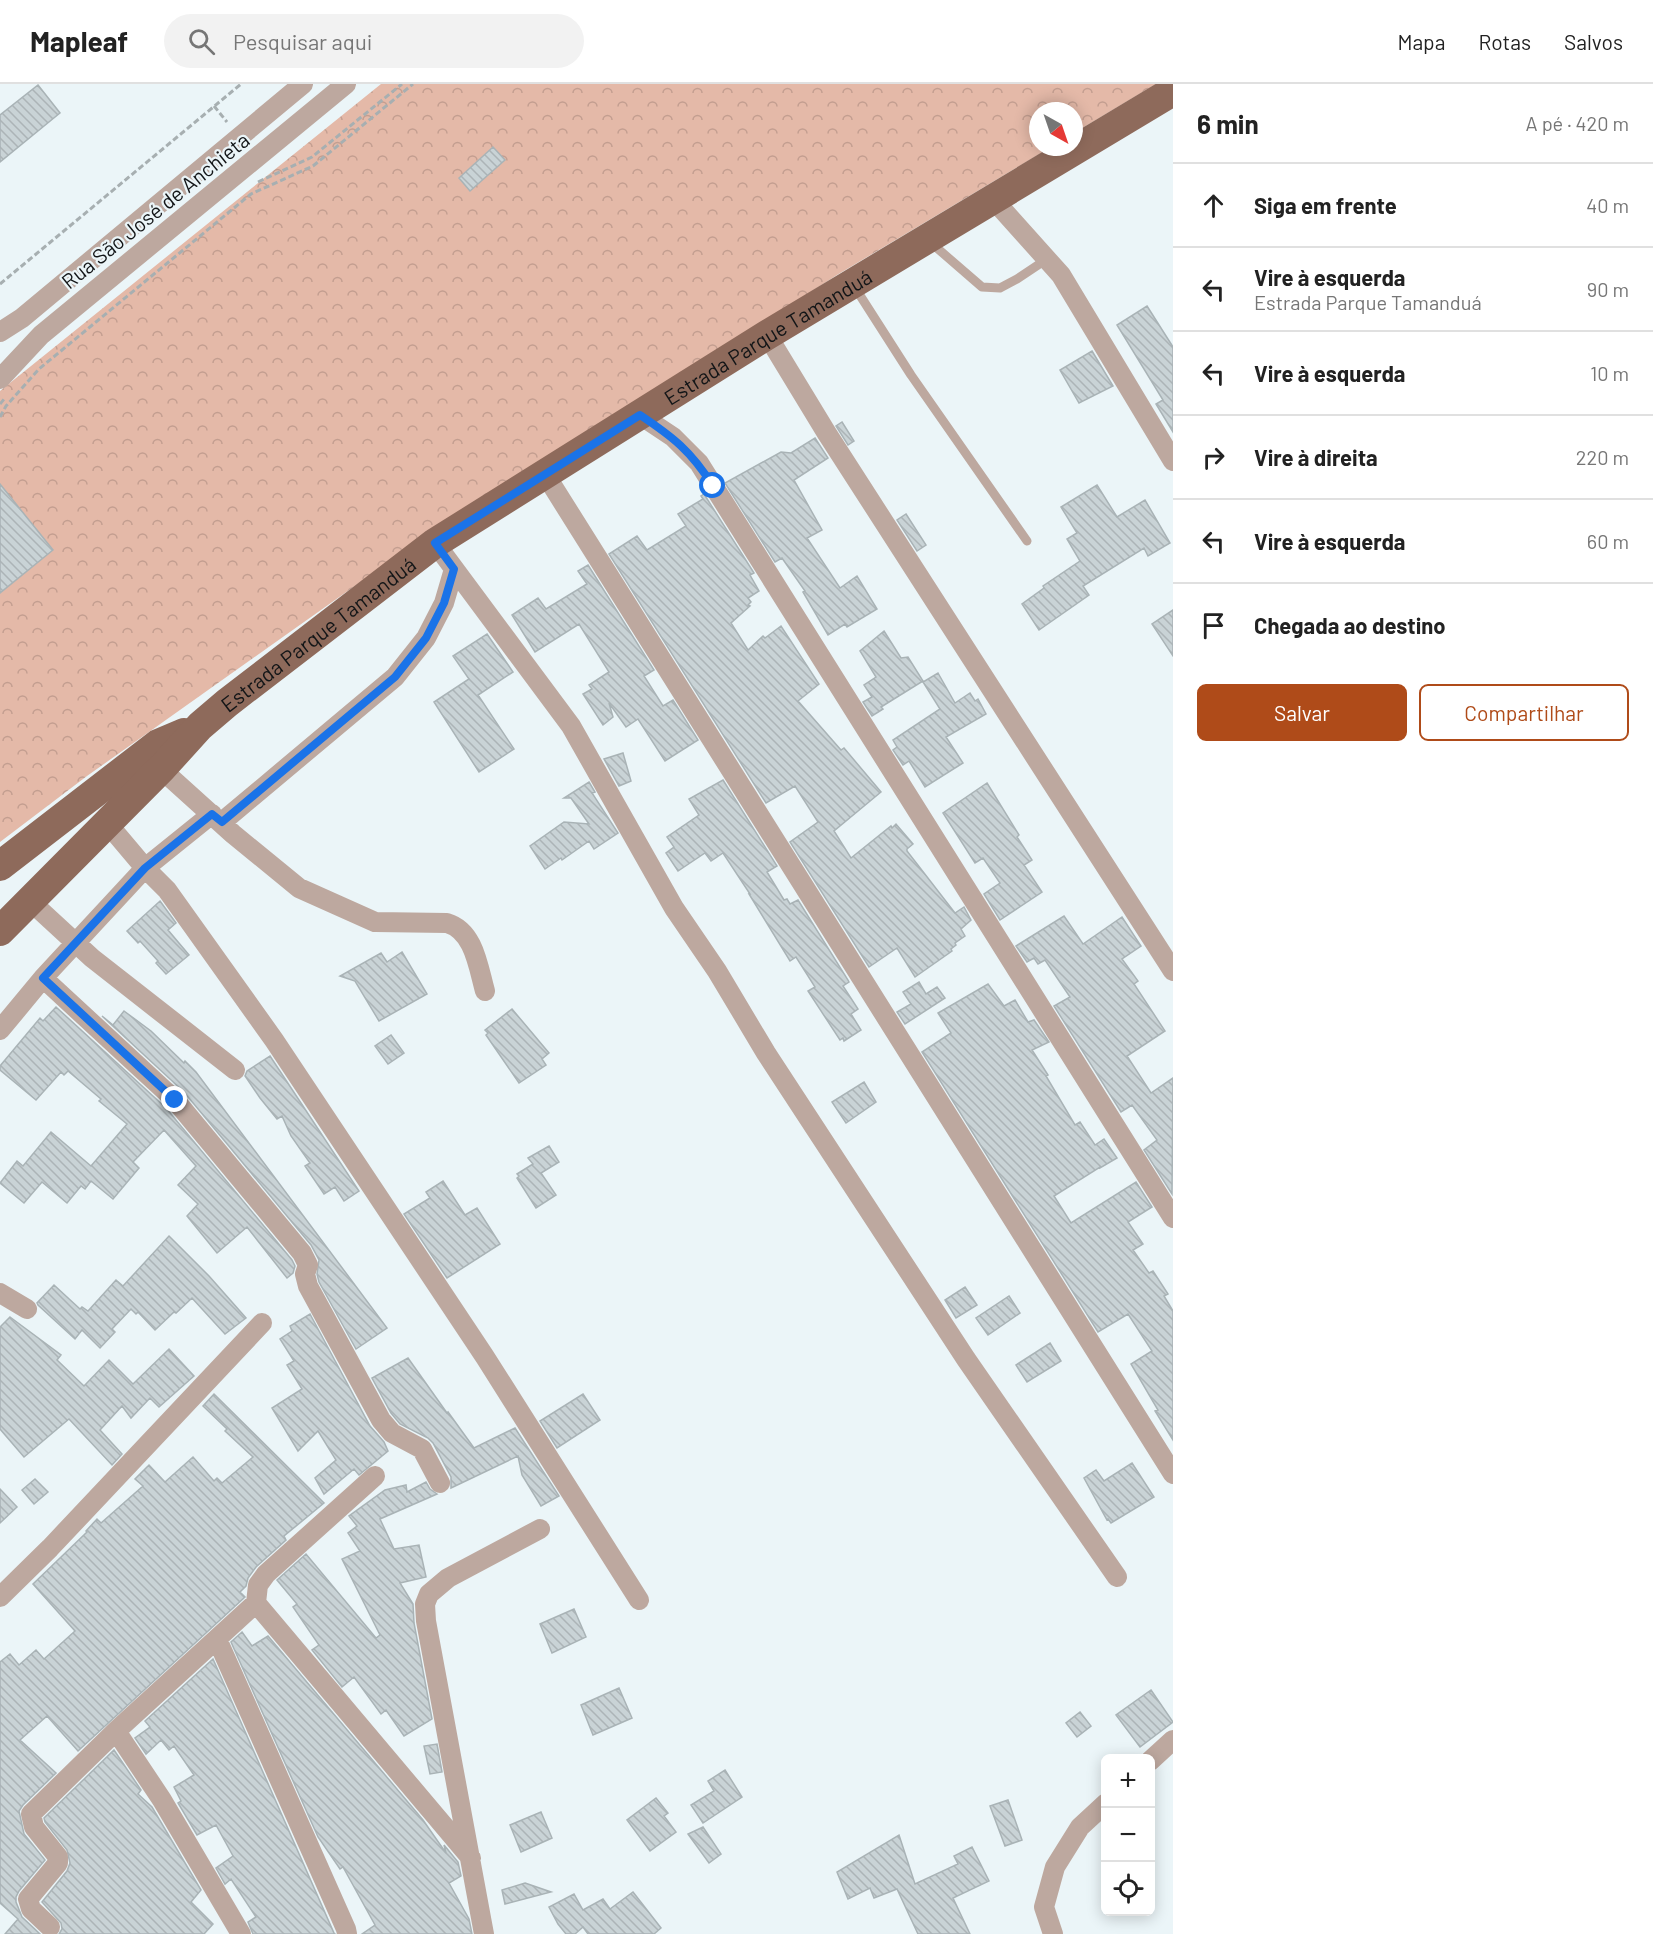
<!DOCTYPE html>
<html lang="pt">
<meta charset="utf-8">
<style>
:root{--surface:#fff;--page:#f2f2f2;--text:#222;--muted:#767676;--line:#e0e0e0;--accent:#af4b19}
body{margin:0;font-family:Barlow,sans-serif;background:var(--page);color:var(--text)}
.controls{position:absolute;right:18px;bottom:18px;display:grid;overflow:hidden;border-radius:9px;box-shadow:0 3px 15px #0003}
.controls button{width:54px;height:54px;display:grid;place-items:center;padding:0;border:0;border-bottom:2px solid var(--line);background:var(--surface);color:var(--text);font:30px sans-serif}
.compass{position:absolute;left:1029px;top:18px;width:54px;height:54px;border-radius:50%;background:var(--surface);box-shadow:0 3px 15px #0003;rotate:140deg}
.stop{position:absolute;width:18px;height:18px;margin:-14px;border:4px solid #1a73e8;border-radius:50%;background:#fff}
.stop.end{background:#1a73e8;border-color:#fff;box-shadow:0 2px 6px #0008}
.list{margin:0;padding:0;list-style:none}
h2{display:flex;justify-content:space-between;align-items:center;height:78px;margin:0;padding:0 24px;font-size:26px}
h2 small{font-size:20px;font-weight:400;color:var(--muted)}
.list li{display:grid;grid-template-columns:39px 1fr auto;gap:18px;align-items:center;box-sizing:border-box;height:84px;padding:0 24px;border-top:2px solid var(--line)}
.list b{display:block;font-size:22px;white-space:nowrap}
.list p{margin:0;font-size:20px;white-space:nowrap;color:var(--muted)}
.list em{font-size:20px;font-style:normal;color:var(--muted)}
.actions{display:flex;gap:12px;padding:18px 24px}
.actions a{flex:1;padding:14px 0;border:2px solid var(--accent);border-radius:9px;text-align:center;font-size:21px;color:var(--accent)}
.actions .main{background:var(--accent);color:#fff}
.icon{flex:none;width:33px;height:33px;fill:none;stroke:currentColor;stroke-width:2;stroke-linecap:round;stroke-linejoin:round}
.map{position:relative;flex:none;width:1173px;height:1850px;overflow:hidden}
header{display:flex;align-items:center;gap:36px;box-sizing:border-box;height:84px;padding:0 30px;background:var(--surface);border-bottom:2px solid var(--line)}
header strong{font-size:28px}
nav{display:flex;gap:33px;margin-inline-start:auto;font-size:21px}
.search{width:420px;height:54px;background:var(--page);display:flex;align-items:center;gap:15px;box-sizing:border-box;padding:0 21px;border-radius:33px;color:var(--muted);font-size:22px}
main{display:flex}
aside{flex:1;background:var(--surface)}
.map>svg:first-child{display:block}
.park{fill:url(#park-crowns)}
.building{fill:url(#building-back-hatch);stroke:#a9b3b6;stroke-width:1.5}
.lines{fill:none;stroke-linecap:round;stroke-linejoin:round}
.path{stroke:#a7afb1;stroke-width:3;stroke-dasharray:6 3;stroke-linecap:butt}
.lane{stroke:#bda89f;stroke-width:9}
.street{stroke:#bda89f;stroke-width:20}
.primary{stroke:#8e6a5b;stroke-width:30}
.route{stroke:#1a73e8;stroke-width:8}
.labels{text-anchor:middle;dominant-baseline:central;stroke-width:4.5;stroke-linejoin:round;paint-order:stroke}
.street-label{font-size:21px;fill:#121517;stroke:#ebf5f8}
</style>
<header>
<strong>Mapleaf</strong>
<div class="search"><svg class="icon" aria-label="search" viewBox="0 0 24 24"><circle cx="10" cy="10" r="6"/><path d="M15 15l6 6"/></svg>Pesquisar aqui</div>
<nav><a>Mapa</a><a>Rotas</a><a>Salvos</a></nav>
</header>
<main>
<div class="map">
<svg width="1173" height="1850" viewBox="0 0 1173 1850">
<defs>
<pattern id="park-crowns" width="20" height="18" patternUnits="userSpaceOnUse" patternTransform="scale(1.5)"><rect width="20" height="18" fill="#e4b9a8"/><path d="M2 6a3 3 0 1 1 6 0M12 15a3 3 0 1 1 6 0" fill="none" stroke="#c39e90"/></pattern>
<pattern id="building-back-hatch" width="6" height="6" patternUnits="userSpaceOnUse" patternTransform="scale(1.5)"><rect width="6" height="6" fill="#c9d3d6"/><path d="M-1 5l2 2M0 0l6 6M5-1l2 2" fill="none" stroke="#acb4b7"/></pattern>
</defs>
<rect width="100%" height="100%" fill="#ebf5f8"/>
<path class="park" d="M 381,0 L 1156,0 L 1074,49 L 1074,27 L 1038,27 L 1038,63 L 1051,63 L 837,191 L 359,499 L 87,692 L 0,758 L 0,307 Z"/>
<path class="building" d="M 38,1 L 60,29 L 0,78 L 0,31 Z
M 493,63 L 505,76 L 470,107 L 459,94 Z
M 1147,222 L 1173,263 L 1173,348 L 1156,320 L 1163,316 L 1117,241 Z
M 1092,267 L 1113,302 L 1079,319 L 1060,286 Z
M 842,338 L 854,357 L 848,361 L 836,342 Z
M 815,354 L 828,374 L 794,396 L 822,446 L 807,454 L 840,504 L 857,492 L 877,525 L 847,543 L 845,540 L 828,551 L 803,508 L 805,507 L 782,474 L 775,478 L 725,399 L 781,368 L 791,369 Z
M 0,400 L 53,466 L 0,509 Z
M 1097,401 L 1117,433 L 1145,416 L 1170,459 L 1148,472 L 1144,464 L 1083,502 L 1089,511 L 1039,546 L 1022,520 L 1044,504 L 1043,502 L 1080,477 L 1067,455 L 1077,449 L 1061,423 Z
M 704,410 L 754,489 L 750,491 L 759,507 L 748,514 L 751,518 L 748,521 L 750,522 L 731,539 L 748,566 L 763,552 L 765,554 L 781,542 L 819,600 L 798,617 L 841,666 L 844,664 L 881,708 L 834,747 L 851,774 L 891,742 L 892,744 L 896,740 L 913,760 L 907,765 L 907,767 L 955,829 L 964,823 L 971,836 L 961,845 L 965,852 L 955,859 L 956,861 L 951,865 L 952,867 L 915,893 L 897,864 L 869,883 L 790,758 L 818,738 L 795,702 L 766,719 L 609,470 L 637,452 L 647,466 L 686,442 L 678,430 L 703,415 L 701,412 Z
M 906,430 L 926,461 L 917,467 L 897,436 Z
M 588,481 L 654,586 L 644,592 L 663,622 L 673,616 L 698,656 L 665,677 L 638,635 L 626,643 L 609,619 L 613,633 L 603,641 L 583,610 L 592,605 L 589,601 L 609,588 L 579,540 L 535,568 L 512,531 L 538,514 L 546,525 L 587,500 L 578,487 Z
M 1173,526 L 1173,572 L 1152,540 Z
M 884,547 L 901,574 L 908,573 L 923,597 L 881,623 L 883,625 L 872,632 L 863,618 L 872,613 L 864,601 L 876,593 L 860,567 Z
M 487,550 L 513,588 L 478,611 L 514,665 L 479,688 L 434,618 L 469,595 L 453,572 Z
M 938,589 L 955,619 L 970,609 L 975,617 L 978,615 L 986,630 L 946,653 L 963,679 L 925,703 L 909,677 L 903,681 L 893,666 L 897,663 L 893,656 L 940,625 L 923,598 Z
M 623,669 L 631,697 L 619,702 L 604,675 Z
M 723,696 L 777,782 L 767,788 L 784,816 L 787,815 L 790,820 L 798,816 L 848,896 L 849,898 L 843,902 L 858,925 L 851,930 L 861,946 L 844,957 L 843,954 L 840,956 L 808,907 L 815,903 L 796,873 L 790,877 L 749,810 L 750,810 L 723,769 L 711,777 L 705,769 L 678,787 L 666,769 L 674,763 L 667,753 L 699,731 L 689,715 Z
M 589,698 L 595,708 L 592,709 L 618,749 L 594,765 L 589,757 L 562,776 L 561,774 L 545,785 L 530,762 L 564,738 L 589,740 L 571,714 L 564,714 Z
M 987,699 L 1019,751 L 1017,753 L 1032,776 L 1024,781 L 1042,808 L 1000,836 L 984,810 L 1000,799 L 983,774 L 975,779 L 943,729 Z
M 160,817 L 176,839 L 168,846 L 189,871 L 166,890 L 156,879 L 158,877 L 140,857 L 138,859 L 127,847 Z
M 1064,832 L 1083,860 L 1122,833 L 1141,862 L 1122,875 L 1138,897 L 1134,900 L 1165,947 L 1127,972 L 1151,1009 L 1173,994 L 1172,1110 L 1144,1066 L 1157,1056 L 1132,1021 L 1121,1028 L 1054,922 L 1070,913 L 1045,876 L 1038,880 L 1034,874 L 1027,878 L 1016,862 Z
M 402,868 L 427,910 L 379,937 L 355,897 L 340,892 L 381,869 L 387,878 Z
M 919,898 L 926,910 L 937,903 L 945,914 L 905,940 L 897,928 L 911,920 L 903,908 Z
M 988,900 L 1004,922 L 1015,916 L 1028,938 L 1034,936 L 1049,958 L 1032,966 L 1048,991 L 1046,992 L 1075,1041 L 1080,1038 L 1095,1061 L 1104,1055 L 1117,1074 L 1100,1084 L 1100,1083 L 1054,1112 L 1071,1139 L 1136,1098 L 1152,1123 L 1128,1138 L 1143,1160 L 1133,1166 L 1149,1189 L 1153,1187 L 1168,1210 L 1164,1212 L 1173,1227 L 1173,1356 L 1155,1327 L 1158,1326 L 1131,1280 L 1152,1267 L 1128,1230 L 1098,1248 L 922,968 L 951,949 L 938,929 Z
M 56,923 L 166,1024 L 292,1176 L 295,1182 L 293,1189 L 287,1194 L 247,1143 L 217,1169 L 187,1132 L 198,1120 L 178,1101 L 196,1082 L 164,1046 L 133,1078 L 139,1084 L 113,1115 L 91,1097 L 85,1105 L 81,1102 L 67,1119 L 42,1098 L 24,1119 L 0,1099 L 17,1077 L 23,1082 L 51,1048 L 91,1082 L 127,1040 L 99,1017 L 101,1015 L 68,987 L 64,991 L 61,988 L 36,1016 L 0,986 L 0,982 L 40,934 L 43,937 Z
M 512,925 L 549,969 L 542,975 L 546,981 L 519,999 L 486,951 L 488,949 L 485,946 Z
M 124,927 L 151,947 L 184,979 L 185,977 L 196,988 L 387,1244 L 356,1265 L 319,1198 L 317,1190 L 319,1176 L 311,1161 L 184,1008 L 102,932 L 113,941 Z
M 391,951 L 404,969 L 388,980 L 375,962 Z
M 270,972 L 359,1107 L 344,1117 L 335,1103 L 324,1110 L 305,1082 L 310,1079 L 291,1052 L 282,1032 L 277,1035 L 260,1014 L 245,992 L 247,987 Z
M 864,998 L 876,1018 L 846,1039 L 832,1018 Z
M 549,1062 L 559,1078 L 541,1089 L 556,1111 L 536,1124 L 517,1094 L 519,1092 L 517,1090 L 533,1080 L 528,1074 Z
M 443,1097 L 465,1131 L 477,1124 L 500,1160 L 447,1194 L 404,1130 L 430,1114 L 426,1108 Z
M 169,1152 L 209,1192 L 246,1234 L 225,1250 L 192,1214 L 176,1229 L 174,1228 L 155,1246 L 138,1228 L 136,1230 L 131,1225 L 112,1245 L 115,1248 L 100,1264 L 82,1246 L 75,1255 L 38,1221 L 37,1219 L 54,1201 L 80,1225 L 82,1223 L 88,1227 L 116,1196 L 123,1202 Z
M 965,1203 L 977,1221 L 956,1234 L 945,1216 Z
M 1009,1212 L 1020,1229 L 988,1251 L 976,1234 Z
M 310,1230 L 370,1342 L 384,1358 L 388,1367 L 359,1391 L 354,1385 L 324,1410 L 315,1394 L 336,1376 L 318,1347 L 298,1367 L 272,1324 L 302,1305 L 287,1281 L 294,1277 L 280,1255 L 292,1247 L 290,1242 Z
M 10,1233 L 61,1271 L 57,1276 L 84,1302 L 109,1276 L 133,1300 L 169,1265 L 194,1292 L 159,1323 L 150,1314 L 131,1334 L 122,1322 L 100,1346 L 122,1370 L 112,1381 L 69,1335 L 24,1373 L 0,1345 L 0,1243 Z
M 1050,1259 L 1061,1277 L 1027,1298 L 1016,1281 Z
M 408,1274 L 447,1329 L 448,1328 L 474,1364 L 515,1344 L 559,1412 L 541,1422 L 522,1391 L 518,1372 L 451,1404 L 451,1393 L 433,1359 L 428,1354 L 400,1340 L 391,1329 L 372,1294 Z
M 214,1310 L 324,1419 L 284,1452 L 286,1456 L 256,1483 L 248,1494 L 246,1502 L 240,1508 L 245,1513 L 78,1667 L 47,1632 L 20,1656 L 56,1689 L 23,1721 L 19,1727 L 24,1750 L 45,1776 L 19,1807 L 16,1813 L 16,1818 L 22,1833 L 40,1850 L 5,1850 L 18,1835 L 0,1819 L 0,1578 L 10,1570 L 19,1581 L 36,1566 L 44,1575 L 75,1547 L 33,1500 L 87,1448 L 86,1447 L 97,1435 L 101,1439 L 143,1402 L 135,1395 L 149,1381 L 165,1398 L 193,1373 L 214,1397 L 217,1394 L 222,1399 L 253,1373 L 225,1347 L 227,1345 L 203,1322 Z
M 583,1310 L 600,1336 L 557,1364 L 540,1337 Z
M 1132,1379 L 1154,1413 L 1111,1439 L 1108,1435 L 1107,1436 L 1084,1394 L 1096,1386 L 1104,1397 Z
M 35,1395 L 48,1408 L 34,1420 L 22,1406 Z
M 426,1398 L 430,1405 L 437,1410 L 380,1435 L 394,1465 L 419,1461 L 426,1493 L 400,1499 L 413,1520 L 414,1539 L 432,1635 L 404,1652 L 386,1626 L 381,1630 L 354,1593 L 342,1603 L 312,1566 L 319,1561 L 293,1523 L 297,1520 L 277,1496 L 306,1470 L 376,1554 L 380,1551 L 342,1475 L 360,1467 L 348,1449 L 357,1442 L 349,1432 L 385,1406 L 406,1401 L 407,1408 Z
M 0,1405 L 17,1423 L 0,1439 Z
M 574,1525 L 586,1553 L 552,1569 L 540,1540 Z
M 242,1548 L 252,1562 L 268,1552 L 423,1736 L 446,1769 L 444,1761 L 458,1778 L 461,1792 L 449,1799 L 469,1835 L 472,1850 L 362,1850 L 375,1841 L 343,1783 L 340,1785 L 318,1753 L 231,1558 Z
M 213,1575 L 334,1849 L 335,1850 L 253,1850 L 248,1838 L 256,1833 L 231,1795 L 225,1800 L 216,1784 L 233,1772 L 216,1741 L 197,1751 L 178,1719 L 181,1717 L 174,1703 L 194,1691 L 174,1662 L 169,1666 L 161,1656 L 146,1670 L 135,1654 L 150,1643 L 145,1637 Z
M 619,1604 L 632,1634 L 593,1651 L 581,1621 Z
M 1151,1606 L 1173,1638 L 1140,1663 L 1116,1631 Z
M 1080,1628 L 1091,1642 L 1077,1653 L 1066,1639 Z
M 437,1660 L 442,1688 L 430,1690 L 424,1662 Z
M 114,1666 L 141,1706 L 138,1710 L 152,1723 L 201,1806 L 191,1818 L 213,1840 L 204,1850 L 59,1850 L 62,1845 L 61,1839 L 42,1818 L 67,1787 L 70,1779 L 67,1766 L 45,1738 L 44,1734 Z
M 725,1686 L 742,1713 L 703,1739 L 691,1721 L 714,1707 L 708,1697 Z
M 656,1714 L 668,1729 L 664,1732 L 676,1748 L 650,1767 L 627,1736 Z
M 1008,1716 L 1022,1756 L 1005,1762 L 990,1722 Z
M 541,1728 L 552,1754 L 521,1768 L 510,1741 Z
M 703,1743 L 721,1770 L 709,1779 L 688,1750 Z
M 899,1751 L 915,1800 L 958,1780 L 954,1772 L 972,1763 L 989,1797 L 953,1814 L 970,1850 L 918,1850 L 897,1805 L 874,1814 L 870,1804 L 848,1815 L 837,1788 Z
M 525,1799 L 551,1808 L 505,1820 L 502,1806 Z
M 633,1808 L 661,1844 L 654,1850 L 588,1850 L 583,1843 L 575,1850 L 566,1850 L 558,1840 L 549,1823 L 574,1810 L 583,1826 L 603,1815 L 610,1825 Z"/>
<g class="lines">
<path class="path" d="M 214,22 L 227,38
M 258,98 L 312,73 L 402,0
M 0,200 L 241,0
M 0,320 L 5,314
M 0,333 L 6,322 L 39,285 L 251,110 L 313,82 L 413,0"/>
<path class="lane" d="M 930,158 L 982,203 L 1000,204 L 1017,195 L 1047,175
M 854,202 L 911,291 L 1027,457"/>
<path class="street" d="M 993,115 L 1061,191 L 1173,377
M 0,248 L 22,234 L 303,0
M 767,251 L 826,348 L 1173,887
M 0,295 L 41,251 L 346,0
M 640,331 L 673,353 L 699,379 L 1173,1134
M 545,390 L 1173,1390
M 435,459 L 571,642 L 674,824 L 717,887 L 766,969 L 966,1275 L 1117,1493
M 161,685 L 233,750 L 299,804 L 375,838 L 447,839 C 474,847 478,882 485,907
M 222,738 L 395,593 L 426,554 L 444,519 L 454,485
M 107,739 L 145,784 L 167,806 L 274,956 L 485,1273 L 639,1516
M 29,816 L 92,874 L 235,986
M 43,894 L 175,1016 L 302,1169 L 308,1181 L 305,1190 L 308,1202 L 381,1336 L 392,1349 L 422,1365 L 440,1399
M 0,946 L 43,894 L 145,784 L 212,730
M 0,1209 L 27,1225
M 0,1513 L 50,1464 L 262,1239
M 256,1519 L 471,1774
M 217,1555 L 346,1845 L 347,1850
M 116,1647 L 162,1716 L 241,1850
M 1150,1677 L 1173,1656
M 50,1843 L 31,1825 L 28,1815 L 58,1779 L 58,1773 L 34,1743 L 31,1730 L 116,1647 L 256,1519 L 258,1501 L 266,1490 L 375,1392
M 484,1850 L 426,1537 L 425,1520 L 429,1510 L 448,1494 L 540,1445
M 1053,1850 L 1044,1823 L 1055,1783 L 1080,1743 L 1106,1719"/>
<g class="primary">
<path d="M 0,782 L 158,660 L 184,649"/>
<path id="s1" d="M 0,847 L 161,685 L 200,642 L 227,619 L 435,459 L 767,251 L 1173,7"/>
</g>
</g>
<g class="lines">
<path class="route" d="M 175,1016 L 43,894 L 145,784 L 212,730 L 222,738 L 395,593 L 426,554 L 444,519 L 454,485 L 435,459 L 640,331 C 673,353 691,367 713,402"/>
</g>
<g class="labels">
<g class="street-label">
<text transform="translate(155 126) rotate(-39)">Rua São José de Anchieta</text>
<text stroke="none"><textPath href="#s1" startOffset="976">Estrada Parque Tamanduá</textPath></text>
<text stroke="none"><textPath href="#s1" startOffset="436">Estrada Parque Tamanduá</textPath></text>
</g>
</g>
</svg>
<div class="controls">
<button>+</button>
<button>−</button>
<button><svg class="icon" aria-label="locate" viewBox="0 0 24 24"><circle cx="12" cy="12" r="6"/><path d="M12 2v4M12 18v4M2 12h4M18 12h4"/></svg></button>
</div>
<svg class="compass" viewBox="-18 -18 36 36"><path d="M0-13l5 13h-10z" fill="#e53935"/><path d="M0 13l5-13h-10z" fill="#767676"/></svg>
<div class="stop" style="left:713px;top:402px"></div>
<div class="stop end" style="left:175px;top:1016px"></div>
</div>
<aside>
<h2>6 min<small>A pé · 420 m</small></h2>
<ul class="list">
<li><svg class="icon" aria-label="ahead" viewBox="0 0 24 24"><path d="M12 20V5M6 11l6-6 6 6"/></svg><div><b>Siga em frente</b></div><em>40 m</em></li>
<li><svg class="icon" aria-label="left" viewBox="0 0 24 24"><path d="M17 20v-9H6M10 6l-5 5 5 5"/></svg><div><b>Vire à esquerda</b><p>Estrada Parque Tamanduá</p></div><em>90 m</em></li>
<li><svg class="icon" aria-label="left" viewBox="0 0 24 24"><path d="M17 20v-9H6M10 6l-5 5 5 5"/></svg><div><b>Vire à esquerda</b></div><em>10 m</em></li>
<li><svg class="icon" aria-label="right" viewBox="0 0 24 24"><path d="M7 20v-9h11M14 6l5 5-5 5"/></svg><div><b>Vire à direita</b></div><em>220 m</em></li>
<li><svg class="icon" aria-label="left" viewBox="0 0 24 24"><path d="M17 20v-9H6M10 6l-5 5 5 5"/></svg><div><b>Vire à esquerda</b></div><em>60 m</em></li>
<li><svg class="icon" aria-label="arrive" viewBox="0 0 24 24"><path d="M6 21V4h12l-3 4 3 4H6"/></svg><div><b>Chegada ao destino</b></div></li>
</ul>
<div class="actions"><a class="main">Salvar</a><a>Compartilhar</a></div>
</aside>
</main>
